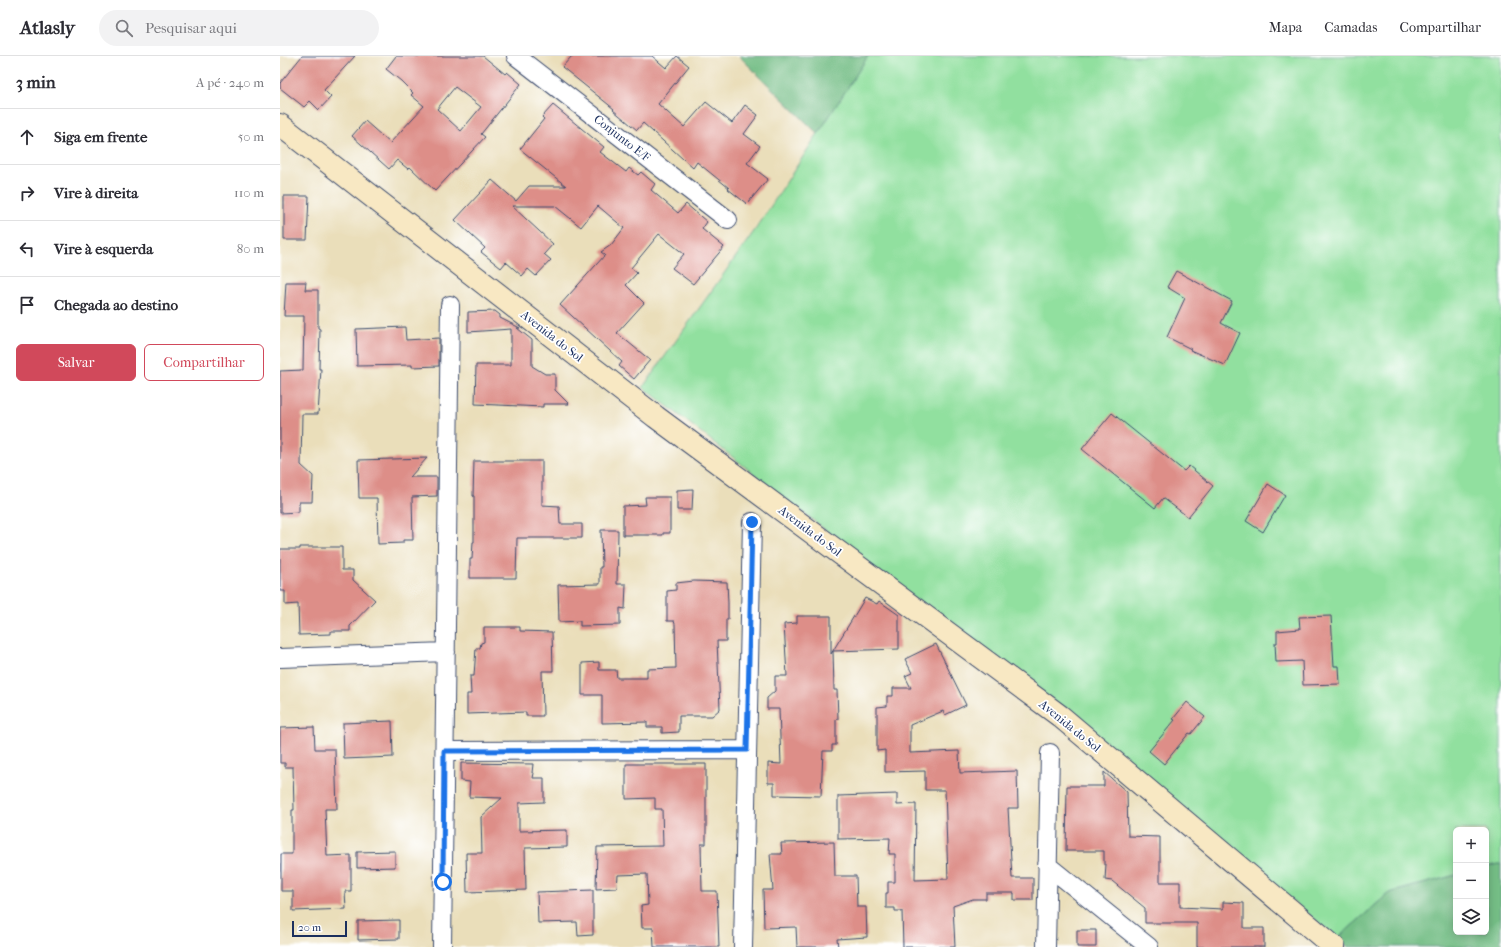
<!DOCTYPE html>
<html lang="pt">
<meta charset="utf-8">
<style>
:root{--surface:#fff;--page:#f2f2f3;--text:#2b2b33;--muted:#7c7c81;--line:#e1e1e2;--accent:#d1495b}
body{margin:0;font-family:"IM FELL French Canon",serif;background:var(--page);color:var(--text)}
.controls{position:absolute;right:12px;bottom:12px;display:grid;overflow:hidden;border-radius:6px;box-shadow:0 2px 10px #0003}
.controls button{width:36px;height:36px;display:grid;place-items:center;padding:0;border:0;border-bottom:1px solid var(--line);background:var(--surface);color:var(--text);font:20px sans-serif}
.scale{position:absolute;left:12px;bottom:10px;width:55px;box-sizing:border-box;padding-left:4px;border:2px solid #1b2f5e;border-top:0;font-size:11px;line-height:14px;white-space:nowrap;color:#1b2f5e;-webkit-text-stroke:3px #fff;paint-order:stroke}
.stop{position:absolute;width:12px;height:12px;margin:-9px;border:3px solid #1a73e8;border-radius:50%;background:#fff}
.stop.end{background:#1a73e8;border-color:#fff;box-shadow:0 1px 4px #0008}
.list{margin:0;padding:0;list-style:none}
h2{display:flex;justify-content:space-between;align-items:center;height:52px;margin:0;padding:0 16px;font-size:17px}
h2 small{font-size:13px;font-weight:400;color:var(--muted)}
.list li{display:grid;grid-template-columns:26px 1fr auto;gap:12px;align-items:center;box-sizing:border-box;height:56px;padding:0 16px;border-top:1px solid var(--line)}
.list b{display:block;font-size:15px;white-space:nowrap}
.list em{font-size:13px;font-style:normal;color:var(--muted)}
.actions{display:flex;gap:8px;padding:12px 16px}
.actions a{flex:1;padding:9px 0;border:1px solid var(--accent);border-radius:6px;text-align:center;font-size:14px;color:var(--accent)}
.actions .main{background:var(--accent);color:#fff}
.icon{flex:none;width:22px;height:22px;fill:none;stroke:currentColor;stroke-width:2;stroke-linecap:round;stroke-linejoin:round}
.map{position:relative;flex:none;width:1221px;height:891px;overflow:hidden}
header{display:flex;align-items:center;gap:24px;box-sizing:border-box;height:56px;padding:0 20px;background:var(--surface);border-bottom:1px solid var(--line)}
header strong{font-size:19px}
nav{display:flex;gap:22px;margin-inline-start:auto;font-size:14px}
.search{width:280px;height:36px;background:var(--page);display:flex;align-items:center;gap:10px;box-sizing:border-box;padding:0 14px;border-radius:22px;color:var(--muted);font-size:15px}
main{display:flex}
aside{flex:1;background:var(--surface)}
.map>svg:first-child{display:block}
.green{fill:#91e09f;stroke:#56887e}
.forest{fill:#74be86;stroke:#487672}
.building{fill:#dd8e88;fill-rule:evenodd}
.lines{fill:none;stroke-linecap:round;stroke-linejoin:round}
.street-casing{stroke:#3a496c;stroke-width:20}
.secondary-casing{stroke:#3a496c;stroke-width:24}
.street{stroke:#fff;stroke-width:18}
.secondary{stroke:#f8e8c3;stroke-width:22}
.route{stroke:#1a73e8;stroke-width:5}
.labels{text-anchor:middle;dominant-baseline:central;stroke-width:3.5;stroke-linejoin:round;paint-order:stroke}
.street-label{font-size:12px;fill:#1b2f5e;stroke:#fff}
</style>
<header>
<strong>Atlasly</strong>
<div class="search"><svg class="icon" aria-label="search" viewBox="0 0 24 24"><circle cx="10" cy="10" r="6"/><path d="M15 15l6 6"/></svg>Pesquisar aqui</div>
<nav><a>Mapa</a><a>Camadas</a><a>Compartilhar</a></nav>
</header>
<main>
<aside>
<h2>3 min<small>A pé · 240 m</small></h2>
<ul class="list">
<li><svg class="icon" aria-label="ahead" viewBox="0 0 24 24"><path d="M12 20V5M6 11l6-6 6 6"/></svg><div><b>Siga em frente</b></div><em>50 m</em></li>
<li><svg class="icon" aria-label="right" viewBox="0 0 24 24"><path d="M7 20v-9h11M14 6l5 5-5 5"/></svg><div><b>Vire à direita</b></div><em>110 m</em></li>
<li><svg class="icon" aria-label="left" viewBox="0 0 24 24"><path d="M17 20v-9H6M10 6l-5 5 5 5"/></svg><div><b>Vire à esquerda</b></div><em>80 m</em></li>
<li><svg class="icon" aria-label="arrive" viewBox="0 0 24 24"><path d="M6 21V4h12l-3 4 3 4H6"/></svg><div><b>Chegada ao destino</b></div></li>
</ul>
<div class="actions"><a class="main">Salvar</a><a>Compartilhar</a></div>
</aside>
<div class="map">
<svg width="1221" height="891" viewBox="0 0 1221 891">
<rect width="100%" height="100%" fill="#fff"/>
<filter id="ink" filterUnits="userSpaceOnUse"><feTurbulence type="fractalNoise" baseFrequency=".025" numOctaves="2"/><feDisplacementMap in="SourceGraphic" scale="8" xChannelSelector="R" yChannelSelector="G"/><feConvolveMatrix kernelMatrix="1 2 1 2 8 2 1 2 1" color-interpolation-filters="sRGB"/></filter>
<filter id="wash" filterUnits="userSpaceOnUse"><feTurbulence type="fractalNoise" baseFrequency=".012" numOctaves="4" result="noise"/><feDisplacementMap in="SourceGraphic" scale="16" xChannelSelector="R" yChannelSelector="G"/><feGaussianBlur stdDeviation="0.9" result="paint"/><feColorMatrix in="noise" values="0 0 0 0 0 0 0 0 0 0 0 0 0 0 0 0 0 1.4 0 .05"/><feComposite in="paint" operator="in"/></filter>
<g filter="url(#wash)">
<rect width="100%" height="100%" fill="#eadeba"/>
<path class="green" d="M 588,0 L 1221,0 L 1221,809 L 1219,808 L 1206,811 L 1206,774 L 1176,774 L 1176,819 L 1109,837 L 1058,882 L 709,602 L 363,331 L 480,167 Z"/>
<path class="forest" d="M 459,0 L 588,0 L 538,78 Z
M 1219,808 L 1221,809 L 1221,891 L 1068,891 L 1058,882 L 1109,837 L 1176,819 L 1176,876 L 1206,876 L 1206,811 Z"/>
<g id="blocks">
<path class="building" d="M 22,0 L 75,0 L 44,34 L 51,41 L 39,54 L 30,45 L 24,51 L 0,32 L 0,27 Z
M 116,0 L 203,0 L 225,18 L 227,16 L 241,28 L 201,78 L 205,81 L 155,135 L 130,111 L 128,113 L 117,104 L 109,113 L 72,80 L 85,65 L 110,87 L 144,50 L 131,39 L 133,37 L 121,25 L 106,13 ZM 175,31 L 201,51 L 181,75 L 157,53 Z
M 292,0 L 372,0 L 386,12 L 397,0 L 409,10 L 378,48 L 404,71 L 426,46 L 452,67 L 465,49 L 478,59 L 464,78 L 480,90 L 467,107 L 488,123 L 467,148 L 448,133 L 449,132 L 417,106 L 413,112 L 363,67 L 357,74 L 333,54 L 334,53 L 282,11 Z
M 273,49 L 324,91 L 320,96 L 346,116 L 349,112 L 358,119 L 361,116 L 375,128 L 371,134 L 398,157 L 406,148 L 427,166 L 422,173 L 444,191 L 413,228 L 392,212 L 404,198 L 379,178 L 351,212 L 357,217 L 346,229 L 364,247 L 337,277 L 370,304 L 354,323 L 339,310 L 342,306 L 280,249 L 325,199 L 321,196 L 331,189 L 344,172 L 318,150 L 301,171 L 275,150 L 232,150 L 273,188 L 264,198 L 271,204 L 256,220 L 248,213 L 242,220 L 226,206 L 221,212 L 201,196 L 205,192 L 175,164 L 212,124 L 236,145 L 249,130 L 286,130 L 240,93 L 264,63 L 262,61 Z
M 4,140 L 29,140 L 27,184 L 4,184 Z
M 896,215 L 952,245 L 941,267 L 960,277 L 945,309 L 910,294 L 911,293 L 887,281 L 905,242 L 887,231 Z
M 6,226 L 26,226 L 25,234 L 38,234 L 38,272 L 40,273 L 39,313 L 41,313 L 38,358 L 22,358 L 21,409 L 33,420 L 32,446 L 19,446 L 19,456 L 0,457 L 0,315 L 23,314 L 24,260 L 4,260 Z
M 215,255 L 220,259 L 220,262 L 240,272 L 237,272 L 252,284 L 252,310 L 265,318 L 275,318 L 275,334 L 289,348 L 263,348 L 263,351 L 195,348 L 196,309 L 231,309 L 231,273 L 188,276 L 188,256 Z
M 125,271 L 126,284 L 159,282 L 159,310 L 132,311 L 132,309 L 77,310 L 76,273 Z
M 832,357 L 904,415 L 909,410 L 933,430 L 908,461 L 883,442 L 875,452 L 802,393 Z
M 147,402 L 130,421 L 157,421 L 157,440 L 132,441 L 133,484 L 123,484 L 123,487 L 98,488 L 97,442 L 79,442 L 78,404 Z
M 194,405 L 262,405 L 262,449 L 279,450 L 280,468 L 302,468 L 302,482 L 237,482 L 236,522 L 190,522 L 190,503 L 192,503 L 193,486 L 194,486 L 194,440 L 193,440 Z
M 988,428 L 1005,439 L 983,476 L 966,465 Z
M 413,433 L 412,454 L 397,454 L 397,434 Z
M 365,441 L 390,441 L 390,477 L 383,477 L 383,479 L 343,479 L 343,450 L 366,449 Z
M 321,474 L 338,474 L 337,528 L 346,528 L 345,553 L 340,552 L 340,569 L 300,570 L 300,565 L 279,566 L 278,529 L 320,528 L 320,511 L 322,511 Z
M 20,491 L 62,491 L 62,514 L 73,514 L 73,524 L 95,544 L 70,570 L 70,575 L 51,575 L 51,578 L 19,579 L 18,548 L 5,549 L 5,535 L 0,535 L 0,493 L 20,493 Z
M 414,525 L 447,526 L 448,547 L 448,563 L 446,563 L 446,585 L 437,585 L 440,653 L 432,660 L 399,660 L 399,676 L 382,677 L 382,671 L 367,671 L 367,666 L 322,667 L 322,639 L 302,639 L 302,607 L 319,606 L 319,614 L 336,614 L 337,622 L 367,622 L 367,613 L 396,612 L 395,568 L 394,565 L 387,565 L 387,535 L 396,534 L 396,527 Z
M 585,542 L 597,548 L 599,545 L 619,559 L 619,593 L 553,595 L 554,634 L 557,634 L 558,663 L 556,663 L 556,689 L 552,689 L 552,695 L 543,695 L 541,740 L 494,739 L 494,727 L 488,727 L 488,707 L 501,708 L 499,653 L 487,653 L 487,642 L 495,635 L 495,620 L 507,620 L 504,568 L 517,567 L 517,560 L 551,560 L 551,598 Z
M 1051,560 L 1054,610 L 1059,610 L 1060,628 L 1023,629 L 1022,605 L 996,606 L 995,587 L 997,587 L 997,575 L 1020,573 L 1019,561 Z
M 204,571 L 240,571 L 240,575 L 272,576 L 273,615 L 262,615 L 263,660 L 246,660 L 246,656 L 187,658 L 187,638 L 191,638 L 190,620 L 194,620 L 196,592 L 200,592 L 201,587 L 204,586 Z
M 656,588 L 686,649 L 665,659 L 663,655 L 630,669 L 630,697 L 679,695 L 680,717 L 737,715 L 738,752 L 728,752 L 732,822 L 753,822 L 753,844 L 734,844 L 734,837 L 706,837 L 706,843 L 693,843 L 673,850 L 675,891 L 623,891 L 622,855 L 615,855 L 615,852 L 606,852 L 606,837 L 608,837 L 608,826 L 615,826 L 615,798 L 609,798 L 610,782 L 558,783 L 558,740 L 617,738 L 617,749 L 636,748 L 635,824 L 668,823 L 665,734 L 645,734 L 645,715 L 605,716 L 605,694 L 597,695 L 597,651 L 607,650 L 607,640 L 613,640 L 613,632 L 631,632 L 625,620 L 632,617 L 625,603 Z
M 907,646 L 925,661 L 911,678 L 909,677 L 884,708 L 869,695 L 895,664 L 893,663 Z
M 112,665 L 113,701 L 64,703 L 63,667 Z
M 34,671 L 35,693 L 55,693 L 57,753 L 45,753 L 47,800 L 71,799 L 71,835 L 65,835 L 66,853 L 13,855 L 13,835 L 1,835 L 1,798 L 12,798 L 12,754 L 14,754 L 13,711 L 5,711 L 5,707 L 0,707 L 0,672 Z
M 181,707 L 253,708 L 252,717 L 254,717 L 253,722 L 264,722 L 264,746 L 239,747 L 239,775 L 287,774 L 287,791 L 245,792 L 246,834 L 187,836 L 186,797 L 202,797 L 201,761 L 222,742 L 189,741 L 190,726 L 181,725 Z
M 346,708 L 426,708 L 426,788 L 421,788 L 422,835 L 437,835 L 439,891 L 374,891 L 373,872 L 362,872 L 361,850 L 368,849 L 367,818 L 338,819 L 337,832 L 316,833 L 317,791 L 383,790 L 382,753 L 375,753 L 375,742 L 346,743 Z
M 824,716 L 847,736 L 848,780 L 880,781 L 880,826 L 900,826 L 900,851 L 943,853 L 943,846 L 964,847 L 964,872 L 984,872 L 984,891 L 917,891 L 917,867 L 865,867 L 865,852 L 832,825 L 825,824 L 826,808 L 824,808 L 824,795 L 786,795 L 787,730 L 824,730 Z
M 554,786 L 555,820 L 576,820 L 577,851 L 586,851 L 587,881 L 557,883 L 558,891 L 517,891 L 516,871 L 484,872 L 483,834 L 493,834 L 490,798 L 502,798 L 501,787 Z
M 115,795 L 115,811 L 77,812 L 77,796 Z
M 313,834 L 313,879 L 298,880 L 297,866 L 258,867 L 257,836 Z
M 119,864 L 119,883 L 78,884 L 78,865 Z
M 797,874 L 816,874 L 816,891 L 797,891 Z"/>
</g>
</g>
<g filter="url(#ink)">
<use href="#blocks" fill-opacity="0" stroke="#3a496c" stroke-width="1"/>
<g class="lines">
<g class="street-casing">
<path id="street" d="M 236,0 L 448,164
M 0,602 L 166,596
M 165,695 L 467,694
M 767,809 L 869,891
M 162,891 L 170,249
M 463,891 L 472,466
M 766,891 L 770,697"/>
</g>
<g class="secondary-casing">
<path id="secondary" d="M 0,69 L 376,361 L 780,660 L 1054,891"/>
</g>
<use href="#street" class="street"/>
<use href="#secondary" class="secondary"/>
</g>
</g>
<g class="lines" filter="url(#ink)">
<path class="route" d="M 163,826 L 164,695 L 467,694 L 472,466"/>
</g>
<g class="labels">
<g class="street-label">
<text transform="translate(342 82) rotate(38)">Conjunto E/F</text>
<text transform="translate(272 280) rotate(38)">Avenida do Sol</text>
<text transform="translate(530 475) rotate(37)">Avenida do Sol</text>
<text transform="translate(790 670) rotate(39)">Avenida do Sol</text>
</g>
</g>
</svg>
<div class="controls">
<button>+</button>
<button>−</button>
<button><svg class="icon" aria-label="layers" viewBox="0 0 24 24"><path d="M12 4l9 5-9 5-9-5zM3 14l9 5 9-5"/></svg></button>
</div>
<div class="scale">20 m</div>
<div class="stop" style="left:163px;top:826px"></div>
<div class="stop end" style="left:472px;top:466px"></div>
</div>
</main>
